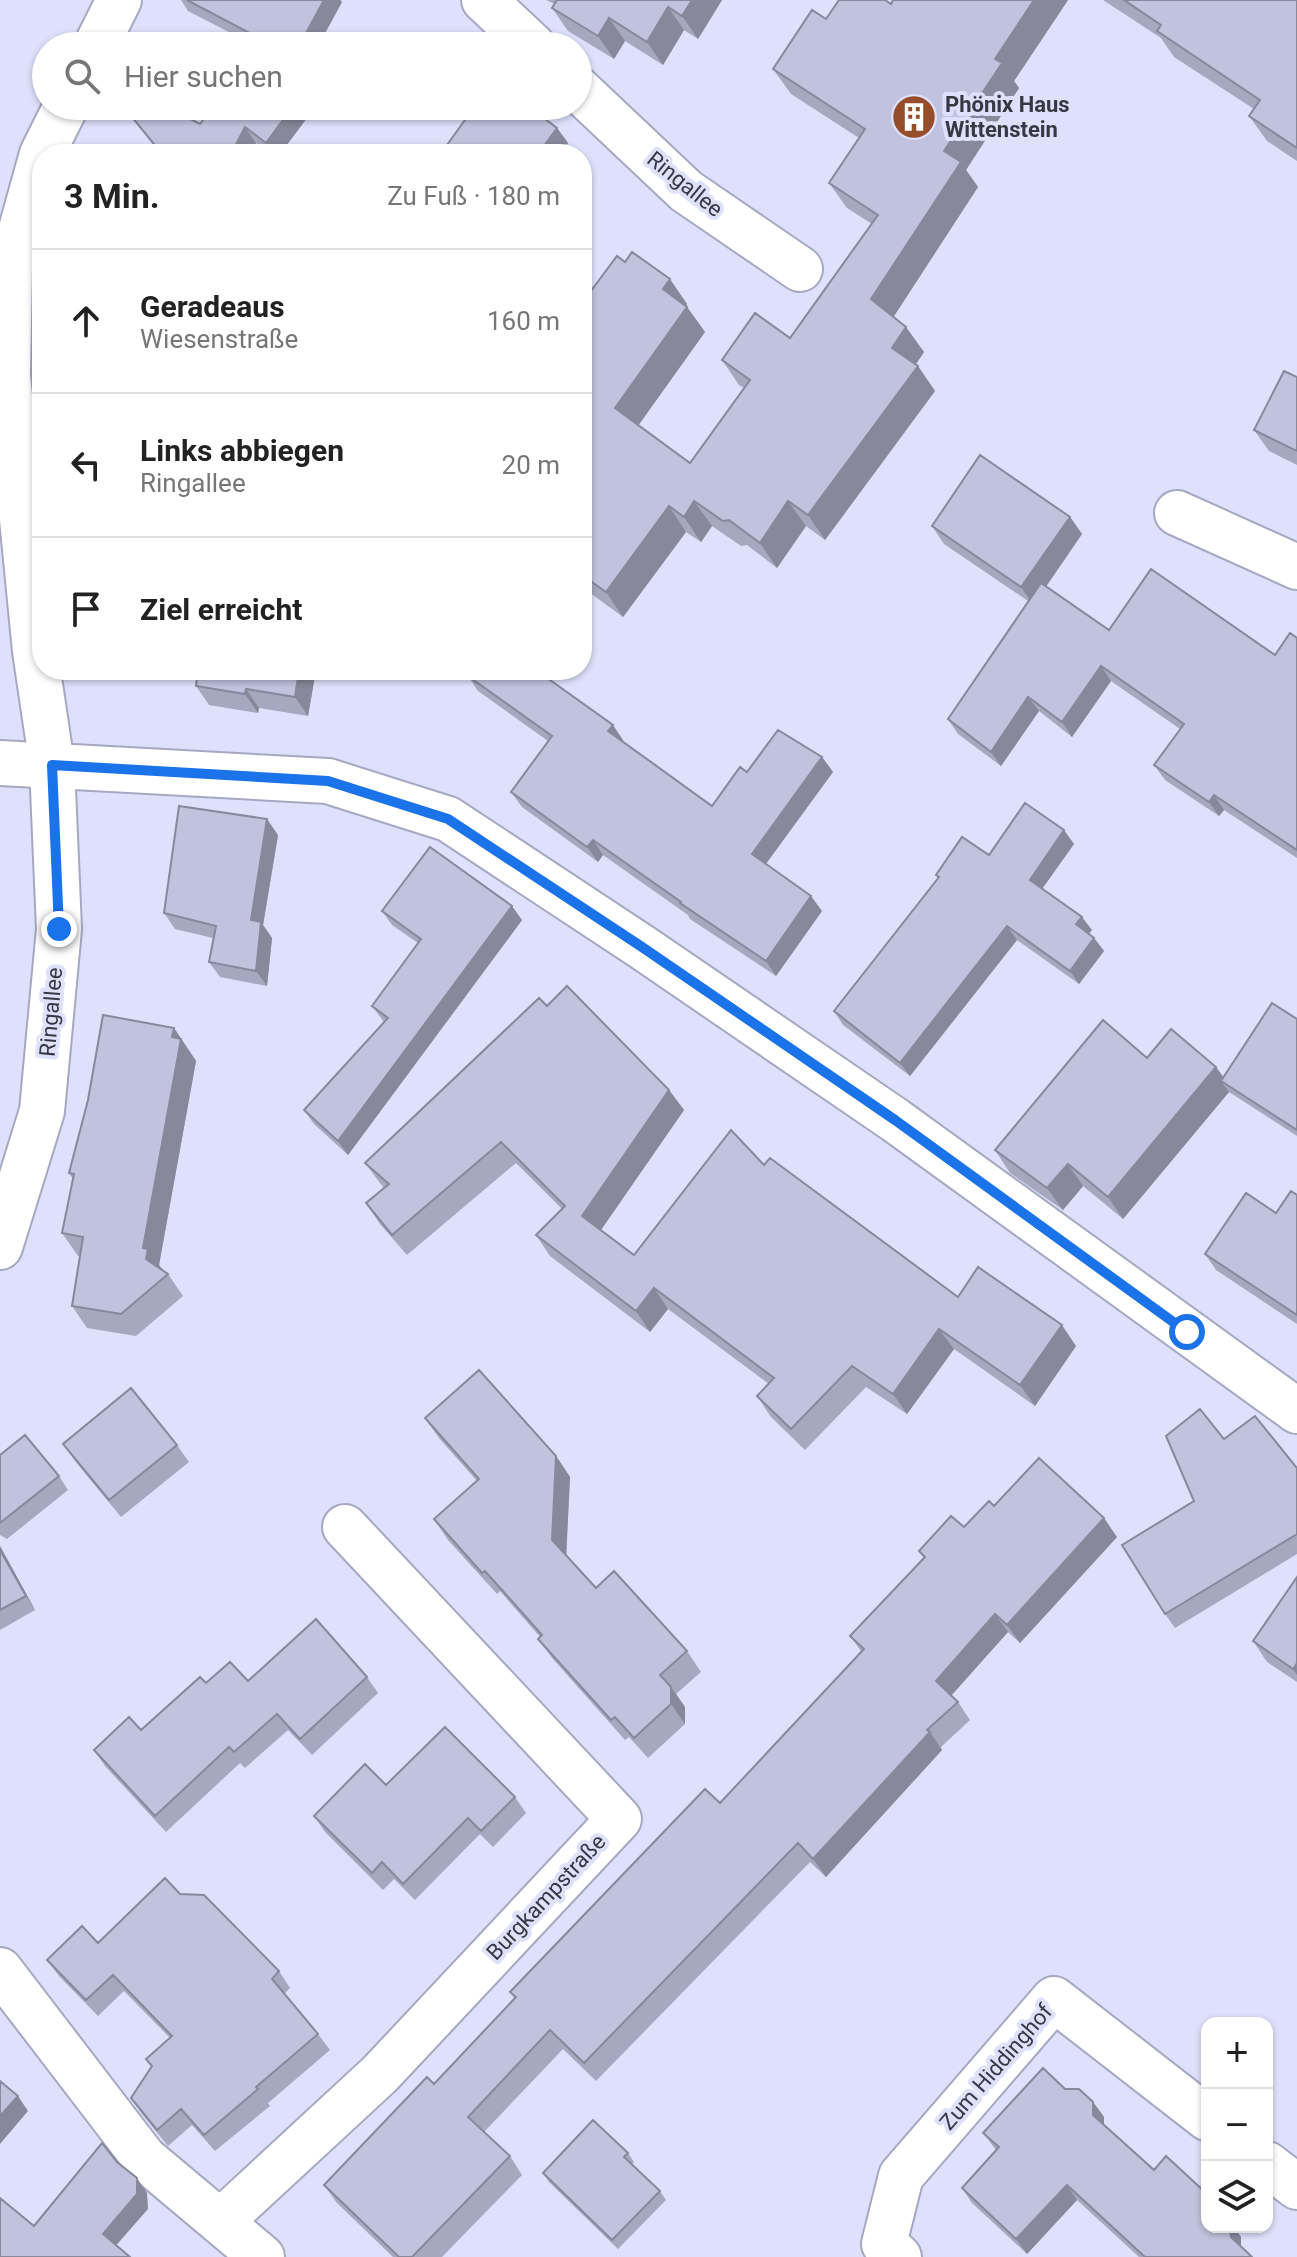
<!DOCTYPE html>
<html lang="de">
<meta charset="utf-8">
<style>
:root{--surface:#fff;--page:#f6f6f6;--text:#222;--muted:#767676;--line:#e0e0e0}
body{margin:0;font-family:Roboto,sans-serif;background:var(--page);color:var(--text)}
.controls{position:absolute;right:24px;bottom:24px;display:grid;overflow:hidden;border-radius:16px;box-shadow:0 2px 6px #0004}
.controls button{width:72px;height:72px;display:grid;place-items:center;padding:0;border:0;border-bottom:2px solid var(--line);background:var(--surface);color:var(--text);font:40px sans-serif}
.stop{position:absolute;width:24px;height:24px;margin:-18px;border:6px solid #1a73e8;border-radius:50%;background:#fff}
.stop.end{background:#1a73e8;border-color:#fff;box-shadow:0 2px 8px #0008}
.list{margin:0;padding:0;list-style:none}
h2{display:flex;justify-content:space-between;align-items:center;height:104px;margin:0;padding:0 32px;font-size:34px}
h2 small{font-size:26px;font-weight:400;color:var(--muted)}
.list li{display:grid;grid-template-columns:52px 1fr auto;gap:24px;align-items:center;box-sizing:border-box;height:144px;padding:0 32px;border-top:2px solid var(--line)}
.list b{display:block;font-size:30px;white-space:nowrap}
.list p{margin:0;font-size:26px;white-space:nowrap;color:var(--muted)}
.list em{font-size:26px;font-style:normal;color:var(--muted)}
.icon{flex:none;width:44px;height:44px;fill:none;stroke:currentColor;stroke-width:2;stroke-linecap:round;stroke-linejoin:round}
.map{position:relative;flex:none;width:1297px;height:2257px;overflow:hidden}
.search{position:absolute;background:var(--surface);box-shadow:0 2px 6px #0004;left:32px;top:32px;width:560px;height:88px;display:flex;align-items:center;gap:20px;box-sizing:border-box;padding:0 28px;border-radius:44px;color:var(--muted);font-size:30px}
.panel{position:absolute;background:var(--surface);box-shadow:0 2px 6px #0004;left:32px;top:144px;width:560px;height:536px;border-radius:32px}
.map>svg:first-child{display:block}
.lines{fill:none;stroke-linecap:round;stroke-linejoin:round}
.minor-casing{stroke:#a6a8c2;stroke-width:48}
.minor{stroke:#fff;stroke-width:44}
.wall{fill:#a6a8bf}
.shaded-wall{fill:#87889b}
.building{fill:#c1c3de;stroke:#87889b;stroke-width:2}
.route{stroke:#1a73e8;stroke-width:10}
.labels{text-anchor:middle;dominant-baseline:central;stroke-width:8;stroke-linejoin:round;paint-order:stroke}
.poi-label{font-size:22px;font-weight:bold;fill:#373842;stroke:#dfe1fc;text-anchor:start}
.street-label{font-size:22px;fill:#373842;stroke:#dfe1fc}
</style>
<div class="map">
<svg width="1297" height="2257" viewBox="0 0 1297 2257">
<rect width="100%" height="100%" fill="#dfe1fc"/>
<g class="lines">
<g class="minor-casing">
<path id="minor" d="M 484,0 L 533,46
M 96,46 L 119,0
M 578,89 L 686,191 L 800,269
M 42,154 L 66,106
M 1177,513 L 1297,567
M 0,763 L 328,781 L 448,819 L 642,947 L 895,1120 L 1297,1411
M 0,1247 L 42,1111 L 59,929 L 52,765 L 35,651 L 8,376 L 10,269 L 42,154
M 0,1970 L 144,2158 L 262,2257
M 1267,2164 L 1297,2187
M 220,2222 L 380,2074 L 619,1819 L 345,1527
M 899,2257 L 884,2244 L 901,2176 L 1054,1999 L 1207,2118"/>
</g>
<use href="#minor" class="minor"/>
</g>
<path class="wall" d="M 181,0 L 340,0 L 342,2 L 318,46 L 256,46 L 188,11 Z
M 546,0 L 722,0 L 698,39 L 684,30 L 663,65 L 625,41 L 614,59 L 568,31 L 552,8 L 555,4 Z
M 893,0 L 1068,0 L 1014,81 L 1019,88 L 966,170 L 978,187 L 893,317 L 924,352 L 916,364 L 935,391 L 825,540 L 806,526 L 777,568 L 747,545 L 741,546 L 712,526 L 701,542 L 686,532 L 623,617 L 582,587 L 582,303 L 687,304 L 686,306 L 705,332 L 638,425 L 690,463 L 744,388 L 739,385 L 722,360 L 790,338 L 872,224 L 847,208 L 829,183 L 859,138 L 791,94 L 773,69 L 826,19 L 891,4 Z
M 1103,0 L 1297,0 L 1297,161 L 1267,141 L 1249,116 L 1254,109 L 1174,57 L 1161,38 Z
M 122,106 L 165,106 L 200,124 L 316,106 L 280,154 L 271,154 L 256,143 L 250,154 L 161,154 Z
M 557,128 L 568,143 L 560,154 L 453,154 L 447,145 Z
M 1297,377 L 1297,465 L 1269,451 L 1254,430 Z
M 1070,517 L 1082,534 L 1046,587 L 1109,630 L 1275,655 L 1297,638 L 1297,858 L 1224,810 L 1219,816 L 1165,780 L 1154,765 L 1180,729 L 1111,681 L 1072,737 L 1039,711 L 1001,766 L 958,734 L 948,719 L 1028,601 L 944,544 L 932,526 Z
M 316,670 L 308,716 L 259,708 L 258,713 L 209,705 L 196,686 Z
M 468,676 L 623,740 L 622,742 L 712,806 L 747,772 L 822,757 L 833,772 L 766,864 L 822,911 L 776,976 L 690,919 L 688,915 L 603,855 L 598,862 L 522,807 L 511,792 L 548,741 L 478,691 Z
M 278,835 L 263,925 L 272,938 L 267,986 L 220,977 L 209,962 L 213,938 L 175,929 L 164,913 Z
M 1074,844 L 1042,889 L 1092,930 L 1089,934 L 1094,938 L 1104,951 L 1079,984 L 1017,940 L 910,1076 L 843,1025 L 834,1011 L 938,879 L 936,875 L 989,855 Z
M 382,911 L 522,920 L 348,1155 L 314,1124 L 304,1110 L 384,1022 L 372,1006 L 418,943 L 392,925 Z
M 547,1006 L 669,1090 L 684,1110 L 601,1230 L 634,1255 L 764,1165 L 958,1297 L 1076,1346 L 1035,1406 L 954,1349 L 907,1414 L 866,1387 L 805,1450 L 771,1417 L 757,1396 L 769,1384 L 668,1309 L 650,1332 L 550,1256 L 536,1235 L 562,1209 L 516,1163 L 407,1255 L 380,1224 L 366,1203 L 384,1188 L 380,1183 L 365,1163 Z
M 1297,1019 L 1297,1136 L 1229,1092 L 1123,1219 L 1083,1186 L 1063,1210 L 1010,1173 L 995,1150 L 1147,1058 L 1224,1077 Z
M 174,1028 L 196,1061 L 159,1265 L 163,1270 L 168,1274 L 183,1296 L 136,1336 L 87,1328 L 72,1306 L 80,1256 L 78,1256 L 62,1233 L 73,1179 L 69,1173 Z
M 1297,1195 L 1297,1324 L 1216,1270 L 1205,1254 L 1276,1213 Z
M 425,1418 L 556,1456 L 570,1477 L 566,1555 L 596,1588 L 687,1651 L 701,1672 L 676,1694 L 685,1707 L 685,1724 L 648,1758 L 629,1737 L 625,1740 L 553,1659 L 538,1639 L 540,1637 L 500,1591 L 497,1594 L 448,1540 L 434,1519 L 477,1481 L 439,1438 Z
M 1224,1439 L 1297,1468 L 1297,1554 L 1175,1628 L 1165,1614 L 1194,1501 Z
M 63,1444 L 177,1445 L 189,1462 L 121,1517 L 75,1461 Z
M 0,1455 L 59,1476 L 68,1490 L 7,1539 L 0,1535 Z
M 994,1506 L 1117,1537 L 1020,1643 L 1008,1632 L 951,1696 L 958,1702 L 970,1720 L 941,1747 L 942,1750 L 826,1877 L 810,1862 L 596,2081 L 563,2049 L 484,2132 L 510,2156 L 522,2175 L 442,2257 L 393,2257 L 337,2203 L 324,2185 L 434,2084 L 515,1999 L 510,1992 L 720,1803 L 861,1651 L 850,1636 L 924,1558 L 919,1551 L 964,1527 Z
M 0,1546 L 35,1610 L 0,1630 Z
M 1297,1577 L 1297,1682 L 1267,1662 L 1253,1641 Z
M 367,1677 L 378,1693 L 312,1755 L 288,1730 L 245,1768 L 240,1763 L 166,1832 L 105,1766 L 94,1750 L 141,1730 L 206,1683 Z
M 386,1785 L 515,1797 L 526,1813 L 493,1847 L 480,1834 L 415,1900 L 394,1879 L 383,1890 L 325,1832 L 314,1816 Z
M 180,1894 L 279,1971 L 290,1988 L 284,1994 L 318,2034 L 330,2050 L 268,2103 L 270,2106 L 215,2151 L 192,2125 L 168,2146 L 142,2114 L 131,2098 L 152,2067 L 146,2059 L 170,2038 L 124,1991 L 98,2016 L 59,1976 L 47,1960 L 98,1943 Z
M 1065,2089 L 1093,2102 L 1104,2117 L 1104,2125 L 1154,2170 L 1241,2237 L 1241,2247 L 1252,2257 L 1139,2257 L 1077,2200 L 1027,2254 L 972,2203 L 962,2188 L 996,2150 L 983,2133 Z
M 628,2153 L 634,2162 L 632,2164 L 660,2191 L 666,2200 L 618,2249 L 549,2182 L 543,2173 Z"/>
<path class="shaded-wall" d="M 324,0 L 340,0 L 342,2 L 318,46 L 299,46 Z
M 692,0 L 722,0 L 698,39 L 682,16 Z
M 1034,0 L 1068,0 L 1014,81 L 1019,88 L 966,170 L 978,187 L 889,324 L 871,299 L 944,151 L 995,59 Z
M 668,7 L 684,30 L 663,65 L 647,42 Z
M 609,18 L 625,41 L 614,59 L 598,36 Z
M 293,106 L 316,106 L 280,154 L 274,154 L 266,143 Z
M 245,127 L 256,143 L 250,154 L 231,154 Z
M 557,128 L 568,143 L 560,154 L 538,154 Z
M 670,279 L 687,304 L 680,314 L 663,289 Z
M 687,307 L 705,332 L 633,433 L 615,408 Z
M 906,327 L 924,352 L 910,373 L 892,348 Z
M 918,366 L 935,391 L 825,540 L 808,515 Z
M 694,501 L 712,526 L 701,542 L 684,517 Z
M 788,501 L 806,526 L 777,568 L 760,543 Z
M 669,506 L 686,532 L 623,617 L 606,592 Z
M 1070,517 L 1082,534 L 1033,605 L 1021,587 Z
M 1101,666 L 1111,681 L 1072,737 L 1062,722 Z
M 299,670 L 316,670 L 308,716 L 295,697 Z
M 246,689 L 259,708 L 258,713 L 245,694 Z
M 1028,697 L 1039,711 L 1001,766 L 991,752 Z
M 613,725 L 623,740 L 619,747 L 608,731 Z
M 822,757 L 833,772 L 762,869 L 752,854 Z
M 1214,795 L 1224,810 L 1219,816 L 1209,802 Z
M 267,819 L 278,835 L 263,925 L 272,938 L 267,986 L 256,971 L 251,920 Z
M 1064,830 L 1074,844 L 1039,893 L 1030,880 Z
M 593,840 L 603,855 L 598,862 L 587,847 Z
M 811,896 L 822,911 L 776,976 L 766,961 Z
M 512,906 L 522,920 L 348,1155 L 338,1141 Z
M 1082,917 L 1092,930 L 1085,938 L 1076,924 Z
M 1007,926 L 1017,940 L 910,1076 L 900,1063 Z
M 1094,938 L 1104,951 L 1079,984 L 1070,971 Z
M 174,1028 L 196,1061 L 159,1265 L 163,1271 L 146,1259 L 143,1248 Z
M 1216,1067 L 1230,1086 L 1221,1081 L 1229,1092 L 1123,1219 L 1108,1197 Z
M 669,1090 L 684,1110 L 596,1237 L 582,1216 Z
M 1068,1164 L 1083,1186 L 1063,1210 L 1047,1188 Z
M 654,1288 L 668,1309 L 650,1332 L 636,1311 Z
M 1062,1325 L 1076,1346 L 1035,1406 L 1020,1385 Z
M 939,1329 L 954,1349 L 907,1414 L 893,1394 Z
M 556,1456 L 570,1477 L 566,1560 L 552,1540 Z
M 1104,1518 L 1117,1537 L 1020,1643 L 1007,1625 Z
M 0,1546 L 35,1610 L 26,1596 L 0,1550 Z
M 995,1614 L 1008,1632 L 948,1699 L 936,1681 Z
M 1297,1663 L 1297,1675 L 1293,1669 Z
M 671,1687 L 685,1707 L 685,1724 L 671,1704 Z
M 930,1732 L 942,1750 L 826,1877 L 813,1859 Z
M 18,2096 L 28,2111 L 0,2144 L 0,2116 Z
M 1093,2102 L 1104,2117 L 1104,2130 L 1093,2115 Z
M 137,2178 L 147,2193 L 148,2209 L 113,2249 L 103,2234 Z
M 1067,2185 L 1077,2200 L 1027,2254 L 1016,2239 Z
M 1230,2227 L 1234,2227 L 1241,2237 L 1241,2252 L 1231,2237 Z"/>
<path class="building" d="M 187,0 L 324,0 L 299,46 L 256,46 L 261,39 Z
M 557,0 L 692,0 L 682,16 L 668,7 L 647,42 L 609,18 L 598,36 L 552,8 Z
M 839,0 L 885,0 L 891,4 L 893,0 L 1034,0 L 995,59 L 1002,63 L 944,151 L 961,162 L 871,299 L 906,327 L 892,348 L 918,366 L 808,515 L 788,501 L 760,543 L 729,520 L 723,521 L 694,501 L 684,517 L 669,506 L 606,592 L 582,575 L 582,303 L 617,256 L 625,262 L 632,252 L 670,279 L 663,289 L 687,307 L 615,408 L 690,463 L 750,380 L 722,360 L 755,313 L 790,338 L 878,215 L 829,183 L 865,129 L 773,69 L 812,10 L 826,19 Z
M 1124,0 L 1297,0 L 1297,148 L 1249,116 L 1260,100 L 1157,31 L 1161,25 Z
M 123,106 L 165,106 L 200,124 L 213,106 L 293,106 L 266,143 L 245,127 L 231,154 L 162,154 Z
M 475,106 L 528,106 L 557,128 L 538,154 L 460,154 L 447,145 Z
M 145,147 L 158,154 L 142,154 Z
M 1284,371 L 1297,377 L 1297,451 L 1254,430 Z
M 980,455 L 1070,517 L 1021,587 L 932,526 Z
M 1151,569 L 1275,655 L 1290,633 L 1297,638 L 1297,850 L 1214,795 L 1209,802 L 1154,765 L 1184,724 L 1101,666 L 1062,722 L 1028,697 L 991,752 L 948,719 L 1041,583 L 1109,630 Z
M 198,670 L 299,670 L 295,697 L 246,689 L 245,694 L 196,686 Z
M 472,670 L 536,670 L 613,725 L 608,731 L 712,806 L 740,767 L 747,772 L 778,730 L 822,757 L 752,854 L 811,896 L 766,961 L 680,903 L 681,902 L 593,840 L 587,847 L 511,792 L 552,736 L 468,676 Z
M 1025,803 L 1064,830 L 1030,880 L 1082,917 L 1076,924 L 1094,938 L 1070,971 L 1007,926 L 900,1063 L 834,1011 L 939,877 L 936,875 L 962,837 L 989,855 Z
M 179,806 L 267,819 L 251,920 L 261,922 L 256,971 L 209,962 L 216,926 L 164,913 Z
M 430,847 L 512,906 L 338,1141 L 304,1110 L 388,1018 L 372,1006 L 421,939 L 382,911 Z
M 567,986 L 669,1090 L 582,1216 L 634,1255 L 731,1130 L 764,1165 L 770,1158 L 958,1297 L 978,1267 L 1062,1325 L 1020,1385 L 939,1329 L 893,1394 L 852,1366 L 791,1429 L 757,1396 L 774,1378 L 654,1288 L 636,1311 L 536,1235 L 565,1206 L 501,1142 L 392,1235 L 366,1203 L 389,1184 L 365,1163 L 539,998 L 547,1006 Z
M 1272,1003 L 1297,1019 L 1297,1130 L 1221,1081 Z
M 103,1015 L 174,1028 L 172,1037 L 181,1039 L 143,1248 L 148,1249 L 146,1259 L 168,1274 L 121,1314 L 72,1306 L 83,1237 L 62,1233 L 74,1174 L 69,1173 L 88,1100 Z
M 1103,1020 L 1147,1058 L 1171,1029 L 1216,1067 L 1108,1197 L 1068,1164 L 1047,1188 L 995,1150 Z
M 1291,1191 L 1297,1195 L 1297,1315 L 1205,1254 L 1246,1193 L 1276,1213 Z
M 479,1370 L 556,1456 L 552,1540 L 596,1588 L 614,1571 L 687,1651 L 660,1675 L 671,1687 L 671,1704 L 634,1738 L 615,1717 L 611,1720 L 538,1639 L 542,1635 L 485,1571 L 482,1573 L 434,1519 L 479,1479 L 425,1418 Z
M 131,1388 L 177,1445 L 109,1500 L 63,1444 Z
M 1200,1409 L 1224,1439 L 1255,1416 L 1297,1468 L 1297,1534 L 1165,1614 L 1122,1545 L 1194,1501 L 1166,1436 Z
M 25,1435 L 59,1476 L 0,1523 L 0,1455 Z
M 1039,1458 L 1104,1518 L 1007,1625 L 995,1614 L 936,1681 L 958,1702 L 927,1730 L 930,1732 L 813,1859 L 798,1843 L 584,2063 L 550,2030 L 468,2117 L 510,2156 L 412,2257 L 399,2257 L 324,2185 L 427,2077 L 434,2084 L 516,1997 L 510,1992 L 705,1789 L 720,1803 L 864,1649 L 850,1636 L 925,1557 L 919,1551 L 951,1516 L 964,1527 L 989,1501 L 994,1506 Z
M 0,1550 L 26,1596 L 0,1610 Z
M 1297,1577 L 1297,1663 L 1293,1669 L 1253,1641 Z
M 316,1619 L 367,1677 L 300,1739 L 277,1714 L 234,1752 L 229,1747 L 155,1816 L 94,1750 L 129,1717 L 141,1730 L 200,1677 L 206,1683 L 230,1662 L 248,1681 Z
M 445,1727 L 515,1797 L 481,1831 L 468,1818 L 403,1884 L 382,1862 L 372,1873 L 314,1816 L 365,1764 L 386,1785 Z
M 165,1878 L 180,1894 L 204,1895 L 279,1971 L 272,1979 L 318,2034 L 256,2087 L 258,2089 L 204,2135 L 181,2109 L 157,2130 L 131,2098 L 152,2066 L 146,2059 L 172,2036 L 113,1975 L 86,2000 L 47,1960 L 82,1926 L 98,1943 Z
M 1043,2068 L 1065,2089 L 1079,2089 L 1093,2102 L 1093,2115 L 1154,2170 L 1166,2156 L 1207,2194 L 1207,2227 L 1230,2227 L 1231,2237 L 1252,2257 L 1145,2257 L 1067,2185 L 1016,2239 L 962,2188 L 999,2147 L 983,2133 Z
M 0,2081 L 18,2096 L 0,2116 Z
M 593,2120 L 628,2153 L 624,2157 L 660,2191 L 612,2240 L 543,2173 Z
M 102,2143 L 117,2162 L 137,2178 L 137,2194 L 103,2234 L 130,2257 L 0,2257 L 0,2198 L 34,2226 Z"/>
<g class="lines">
<path class="route" d="M 59,929 L 52,765 L 328,781 L 448,819 L 642,947 L 895,1120 L 1187,1332"/>
</g>
<defs>
<g id="building-disc" transform="scale(2.3)"><circle r="9.5" fill="#954e29" stroke="#dfe1fc"/><path d="M-4-6H4V6H1V3H-1V6H-4ZM-2.5-4.3h1.7v1.8h-1.7ZM.8-4.3h1.7v1.8H.8ZM-2.5-1h1.7V.8h-1.7ZM.8-1h1.7V.8H.8Z" fill="#fff"/></g>
</defs>
<g fill-rule="evenodd">
<use href="#building-disc" x="914" y="117"/>
</g>
<g class="labels">
<g class="poi-label">
<text x="945" y="104">Phönix Haus<tspan x="945" dy="25">Wittenstein</tspan></text>
</g>
<g class="street-label">
<text transform="translate(685 184) rotate(39)">Ringallee</text>
<text transform="translate(51 1012) rotate(-85)">Ringallee</text>
<text transform="translate(546 1897) rotate(-47)">Burgkampstraße</text>
<text transform="translate(996 2067) rotate(-49)">Zum Hiddinghof</text>
</g>
</g>
</svg>
<div class="controls">
<button>+</button>
<button>−</button>
<button><svg class="icon" aria-label="layers" viewBox="0 0 24 24"><path d="M12 4l9 5-9 5-9-5zM3 14l9 5 9-5"/></svg></button>
</div>
<div class="stop" style="left:1187px;top:1332px"></div>
<div class="stop end" style="left:59px;top:929px"></div>
<div class="search"><svg class="icon" aria-label="search" viewBox="0 0 24 24"><circle cx="10" cy="10" r="6"/><path d="M15 15l6 6"/></svg>Hier suchen</div>
<section class="panel">
<h2>3 Min.<small>Zu Fuß · 180 m</small></h2>
<ul class="list">
<li><svg class="icon" aria-label="ahead" viewBox="0 0 24 24"><path d="M12 20V5M6 11l6-6 6 6"/></svg><div><b>Geradeaus</b><p>Wiesenstraße</p></div><em>160 m</em></li>
<li><svg class="icon" aria-label="left" viewBox="0 0 24 24"><path d="M17 20v-9H6M10 6l-5 5 5 5"/></svg><div><b>Links abbiegen</b><p>Ringallee</p></div><em>20 m</em></li>
<li><svg class="icon" aria-label="arrive" viewBox="0 0 24 24"><path d="M6 21V4h12l-3 4 3 4H6"/></svg><div><b>Ziel erreicht</b></div></li>
</ul>
</section>
</div>
